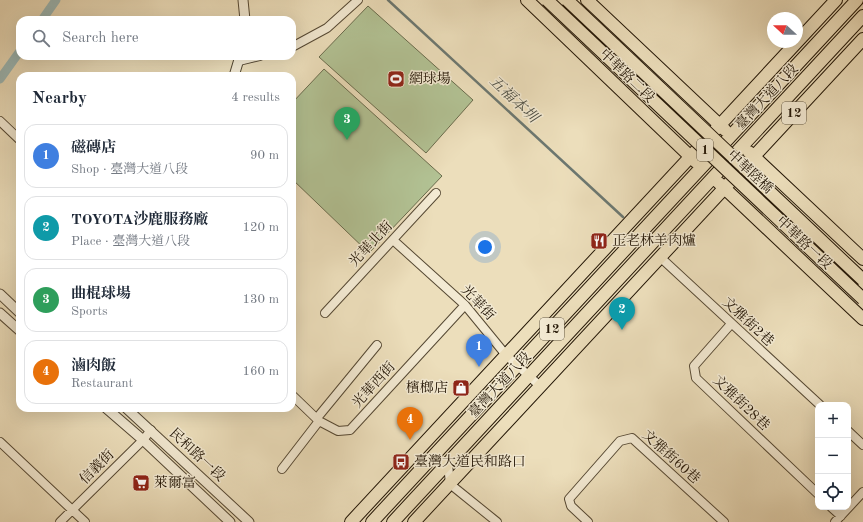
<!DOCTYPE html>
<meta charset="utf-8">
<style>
:root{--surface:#fff;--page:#f2f2f3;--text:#1f2937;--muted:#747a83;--line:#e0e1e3;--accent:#0f766e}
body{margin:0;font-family:"Old Standard TT","Noto Serif TC",serif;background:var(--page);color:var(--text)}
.controls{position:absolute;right:12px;bottom:12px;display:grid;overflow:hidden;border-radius:8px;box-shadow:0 4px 16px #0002}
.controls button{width:36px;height:36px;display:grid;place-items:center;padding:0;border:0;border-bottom:1px solid var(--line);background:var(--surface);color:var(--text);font:20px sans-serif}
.compass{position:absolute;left:767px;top:12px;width:36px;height:36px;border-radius:50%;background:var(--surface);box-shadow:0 4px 16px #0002;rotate:291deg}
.you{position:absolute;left:485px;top:247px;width:14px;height:14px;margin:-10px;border:3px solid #fff;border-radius:50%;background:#1a73e8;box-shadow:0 0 0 6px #1a73e833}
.badge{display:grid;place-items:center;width:26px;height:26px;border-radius:50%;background:var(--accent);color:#fff;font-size:13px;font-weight:700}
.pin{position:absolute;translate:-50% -33px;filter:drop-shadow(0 1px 2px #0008)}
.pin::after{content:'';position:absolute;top:21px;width:14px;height:12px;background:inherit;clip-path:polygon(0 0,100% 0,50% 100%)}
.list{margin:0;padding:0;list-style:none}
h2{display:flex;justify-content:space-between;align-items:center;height:52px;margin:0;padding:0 16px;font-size:17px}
h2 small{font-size:13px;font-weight:400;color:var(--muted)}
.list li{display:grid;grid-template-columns:26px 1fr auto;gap:12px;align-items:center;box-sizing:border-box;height:64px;margin:0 8px 8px;padding:0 8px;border:1px solid var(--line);border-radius:12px}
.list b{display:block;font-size:15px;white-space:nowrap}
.list p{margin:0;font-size:13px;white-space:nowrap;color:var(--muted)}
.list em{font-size:13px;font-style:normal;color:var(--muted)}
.icon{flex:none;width:22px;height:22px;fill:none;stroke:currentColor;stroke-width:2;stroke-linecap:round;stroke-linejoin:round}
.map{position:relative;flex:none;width:863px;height:522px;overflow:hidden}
.search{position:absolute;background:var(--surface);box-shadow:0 4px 16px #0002;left:16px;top:16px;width:280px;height:44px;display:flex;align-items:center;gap:10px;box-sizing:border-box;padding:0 14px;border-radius:12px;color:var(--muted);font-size:15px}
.panel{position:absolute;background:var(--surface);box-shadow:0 4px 16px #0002;left:16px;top:72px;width:280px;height:340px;border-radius:12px}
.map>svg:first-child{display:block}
.green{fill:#b2c294;stroke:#6a6c4d}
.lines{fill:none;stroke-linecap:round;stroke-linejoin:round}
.stream{stroke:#6c7871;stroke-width:2.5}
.canal{stroke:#9cbab9;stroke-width:9}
.minor-casing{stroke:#554833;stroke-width:10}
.tertiary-casing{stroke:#554833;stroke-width:11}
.primary-casing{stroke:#231606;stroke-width:14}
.minor{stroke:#f3ead3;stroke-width:8}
.tertiary{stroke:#f3ead3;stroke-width:9}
.primary{stroke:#ecdebb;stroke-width:12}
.primary-bridge-casing{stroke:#231606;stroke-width:14;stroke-linecap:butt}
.primary-bridge{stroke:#ecdebb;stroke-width:12}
.labels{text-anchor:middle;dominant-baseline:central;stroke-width:3;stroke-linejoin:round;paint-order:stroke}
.shield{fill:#f3ead3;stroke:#615644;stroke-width:1}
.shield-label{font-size:13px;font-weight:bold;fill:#231606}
.street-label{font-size:14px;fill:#231606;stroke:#f3ead3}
.poi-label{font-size:14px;fill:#231606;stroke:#f3ead3;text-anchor:start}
.water-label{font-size:15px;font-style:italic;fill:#4d4f45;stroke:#f3ead3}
</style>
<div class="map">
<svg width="863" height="522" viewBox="0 0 863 522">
<rect width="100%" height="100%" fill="#ecdebb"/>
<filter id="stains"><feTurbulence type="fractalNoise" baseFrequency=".005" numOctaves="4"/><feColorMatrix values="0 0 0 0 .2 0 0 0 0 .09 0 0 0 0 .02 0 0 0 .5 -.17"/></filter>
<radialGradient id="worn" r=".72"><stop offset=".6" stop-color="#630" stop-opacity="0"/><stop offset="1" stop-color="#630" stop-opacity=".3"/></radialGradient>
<path class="green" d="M 368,6 L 473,100 L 426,153 L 319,57 Z
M 324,69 L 442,176 L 369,253 L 292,179 L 292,103 Z"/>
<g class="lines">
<path class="stream" d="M 388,0 L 623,217"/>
<path class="canal" d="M 42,20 L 56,0
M 0,79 L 20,51"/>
<g class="minor-casing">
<path id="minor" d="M 292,47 L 327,28 L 358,0
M 239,61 L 260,56
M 0,121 L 20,140
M 393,240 L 465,305 L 506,355 L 541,387
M 660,257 L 820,405
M 325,313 L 436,193
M 731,324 L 694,366 L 696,378 L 818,494
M 292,395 L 319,421 L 338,431 L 350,430 L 465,305
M 317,418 L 377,345
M 848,431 L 863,445
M 0,442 L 85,522
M 448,464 L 450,484 L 497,522
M 282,469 L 319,421
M 831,507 L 841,516
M 60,522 L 143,440 L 151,430
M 588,522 L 571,506 L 569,499 L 620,441 L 632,438 L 724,522
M 835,522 L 863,492"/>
</g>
<g class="tertiary-casing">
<path id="tertiary" d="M 243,0 L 245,20
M 234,76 L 240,56
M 0,294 L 20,313
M 0,313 L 20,331
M 106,408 L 143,440 L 230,522
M 126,408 L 249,522"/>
</g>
<g class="primary-casing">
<path id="primary" d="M 527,0 L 696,162
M 587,0 L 725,130
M 749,152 L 863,259
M 719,183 L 863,319
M 351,522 L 836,0
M 372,522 L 857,0
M 393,522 L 863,16
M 414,522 L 863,39"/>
</g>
<use href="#minor" class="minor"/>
<use href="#tertiary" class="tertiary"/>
<use href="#primary" class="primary"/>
<g class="primary-bridge-casing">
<path id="primary-bridge" d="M 547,0 L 863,299
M 567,0 L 863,280"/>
</g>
<use href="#primary-bridge" class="primary-bridge"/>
</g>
<defs>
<g id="stadium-square" transform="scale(0.9)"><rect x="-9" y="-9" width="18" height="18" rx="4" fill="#8f2418" stroke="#f3ead3"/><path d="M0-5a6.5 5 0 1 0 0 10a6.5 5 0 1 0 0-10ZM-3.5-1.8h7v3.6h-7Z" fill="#fff"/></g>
<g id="restaurant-square" transform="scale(0.9)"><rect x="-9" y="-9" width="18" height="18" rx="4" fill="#8f2418" stroke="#f3ead3"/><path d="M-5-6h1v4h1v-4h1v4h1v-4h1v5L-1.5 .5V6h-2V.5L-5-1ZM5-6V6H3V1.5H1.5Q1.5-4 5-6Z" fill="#fff"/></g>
<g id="shop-square" transform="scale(0.9)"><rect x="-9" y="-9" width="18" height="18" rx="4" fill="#8f2418" stroke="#f3ead3"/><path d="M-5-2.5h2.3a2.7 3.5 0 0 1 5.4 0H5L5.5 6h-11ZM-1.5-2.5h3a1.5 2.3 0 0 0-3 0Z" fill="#fff"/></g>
<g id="bus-square" transform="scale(0.9)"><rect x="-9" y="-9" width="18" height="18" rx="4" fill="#8f2418" stroke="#f3ead3"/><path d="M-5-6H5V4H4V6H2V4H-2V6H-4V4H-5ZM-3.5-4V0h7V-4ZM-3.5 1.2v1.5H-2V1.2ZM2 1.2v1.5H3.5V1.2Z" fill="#fff"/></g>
<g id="supermarket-square" transform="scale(0.9)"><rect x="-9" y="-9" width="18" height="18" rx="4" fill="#8f2418" stroke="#f3ead3"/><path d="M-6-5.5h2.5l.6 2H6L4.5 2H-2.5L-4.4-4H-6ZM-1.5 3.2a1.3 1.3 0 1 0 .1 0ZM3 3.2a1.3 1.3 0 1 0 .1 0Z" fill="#fff"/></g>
</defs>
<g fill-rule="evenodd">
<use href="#stadium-square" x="396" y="79"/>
<use href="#restaurant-square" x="599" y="241"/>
<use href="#shop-square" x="461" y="388"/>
<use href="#bus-square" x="401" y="462"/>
<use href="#supermarket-square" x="141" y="483"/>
</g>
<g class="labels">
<g class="shield">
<rect x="782" y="102" width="24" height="22" rx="3"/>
<rect x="697" y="139" width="16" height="22" rx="3"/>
<rect x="540" y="318" width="24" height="22" rx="3"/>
</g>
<g class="shield-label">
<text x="794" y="113">12</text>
<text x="705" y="150">1</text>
<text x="552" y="329">12</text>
</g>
<g class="street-label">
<text transform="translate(627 76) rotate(44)">中華路二段</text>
<text transform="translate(767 97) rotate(-47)">臺灣大道八段</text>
<text transform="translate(750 172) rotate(43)">中華陸橋</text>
<text transform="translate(804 243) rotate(43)">中華路一段</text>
<text transform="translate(371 244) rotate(-47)">光華北街</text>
<text transform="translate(478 303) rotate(47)">光華街</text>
<text transform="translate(748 322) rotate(43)">文雅街2巷</text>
<text transform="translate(374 385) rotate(-48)">光華西街</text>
<text transform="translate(500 385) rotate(-47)">臺灣大道八段</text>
<text transform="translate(741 403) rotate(44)">文雅街28巷</text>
<text transform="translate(197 455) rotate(43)">民和路一段</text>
<text transform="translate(671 457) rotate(42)">文雅街60巷</text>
<text transform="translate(97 467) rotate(-45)">信義街</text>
</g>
<g class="poi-label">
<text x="409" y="79">網球場</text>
<text x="612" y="241">正老林羊肉爐</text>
<text x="448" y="388" text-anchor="end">檳榔店</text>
<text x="414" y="462">臺灣大道民和路口</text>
<text x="154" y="483">萊爾富</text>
</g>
<g class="water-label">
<text transform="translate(513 100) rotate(43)">五福本圳</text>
</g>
</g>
<rect width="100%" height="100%" filter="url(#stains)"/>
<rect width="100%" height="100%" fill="url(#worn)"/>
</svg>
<div class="controls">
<button>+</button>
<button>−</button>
<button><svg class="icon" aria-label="locate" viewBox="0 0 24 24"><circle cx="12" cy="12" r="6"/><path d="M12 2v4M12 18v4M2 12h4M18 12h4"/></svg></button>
</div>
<svg class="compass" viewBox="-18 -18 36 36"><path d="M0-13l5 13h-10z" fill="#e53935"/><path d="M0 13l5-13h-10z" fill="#747a83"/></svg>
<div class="you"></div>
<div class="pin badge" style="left:479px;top:367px;background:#3f7fe0">1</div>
<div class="pin badge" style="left:622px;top:330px;background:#0f9aa8">2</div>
<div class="pin badge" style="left:347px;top:140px;background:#2e9e5b">3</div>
<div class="pin badge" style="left:410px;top:440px;background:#e8710a">4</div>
<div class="search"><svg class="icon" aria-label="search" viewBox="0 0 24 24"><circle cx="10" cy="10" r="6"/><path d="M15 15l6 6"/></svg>Search here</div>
<section class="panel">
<h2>Nearby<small>4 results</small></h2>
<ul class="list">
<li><span class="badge" style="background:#3f7fe0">1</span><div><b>磁磚店</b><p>Shop · 臺灣大道八段</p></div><em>90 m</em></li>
<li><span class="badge" style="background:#0f9aa8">2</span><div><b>TOYOTA沙鹿服務廠</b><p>Place · 臺灣大道八段</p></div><em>120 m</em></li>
<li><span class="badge" style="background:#2e9e5b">3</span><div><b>曲棍球場</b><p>Sports</p></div><em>130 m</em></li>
<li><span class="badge" style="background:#e8710a">4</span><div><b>滷肉飯</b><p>Restaurant</p></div><em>160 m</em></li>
</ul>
</section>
</div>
